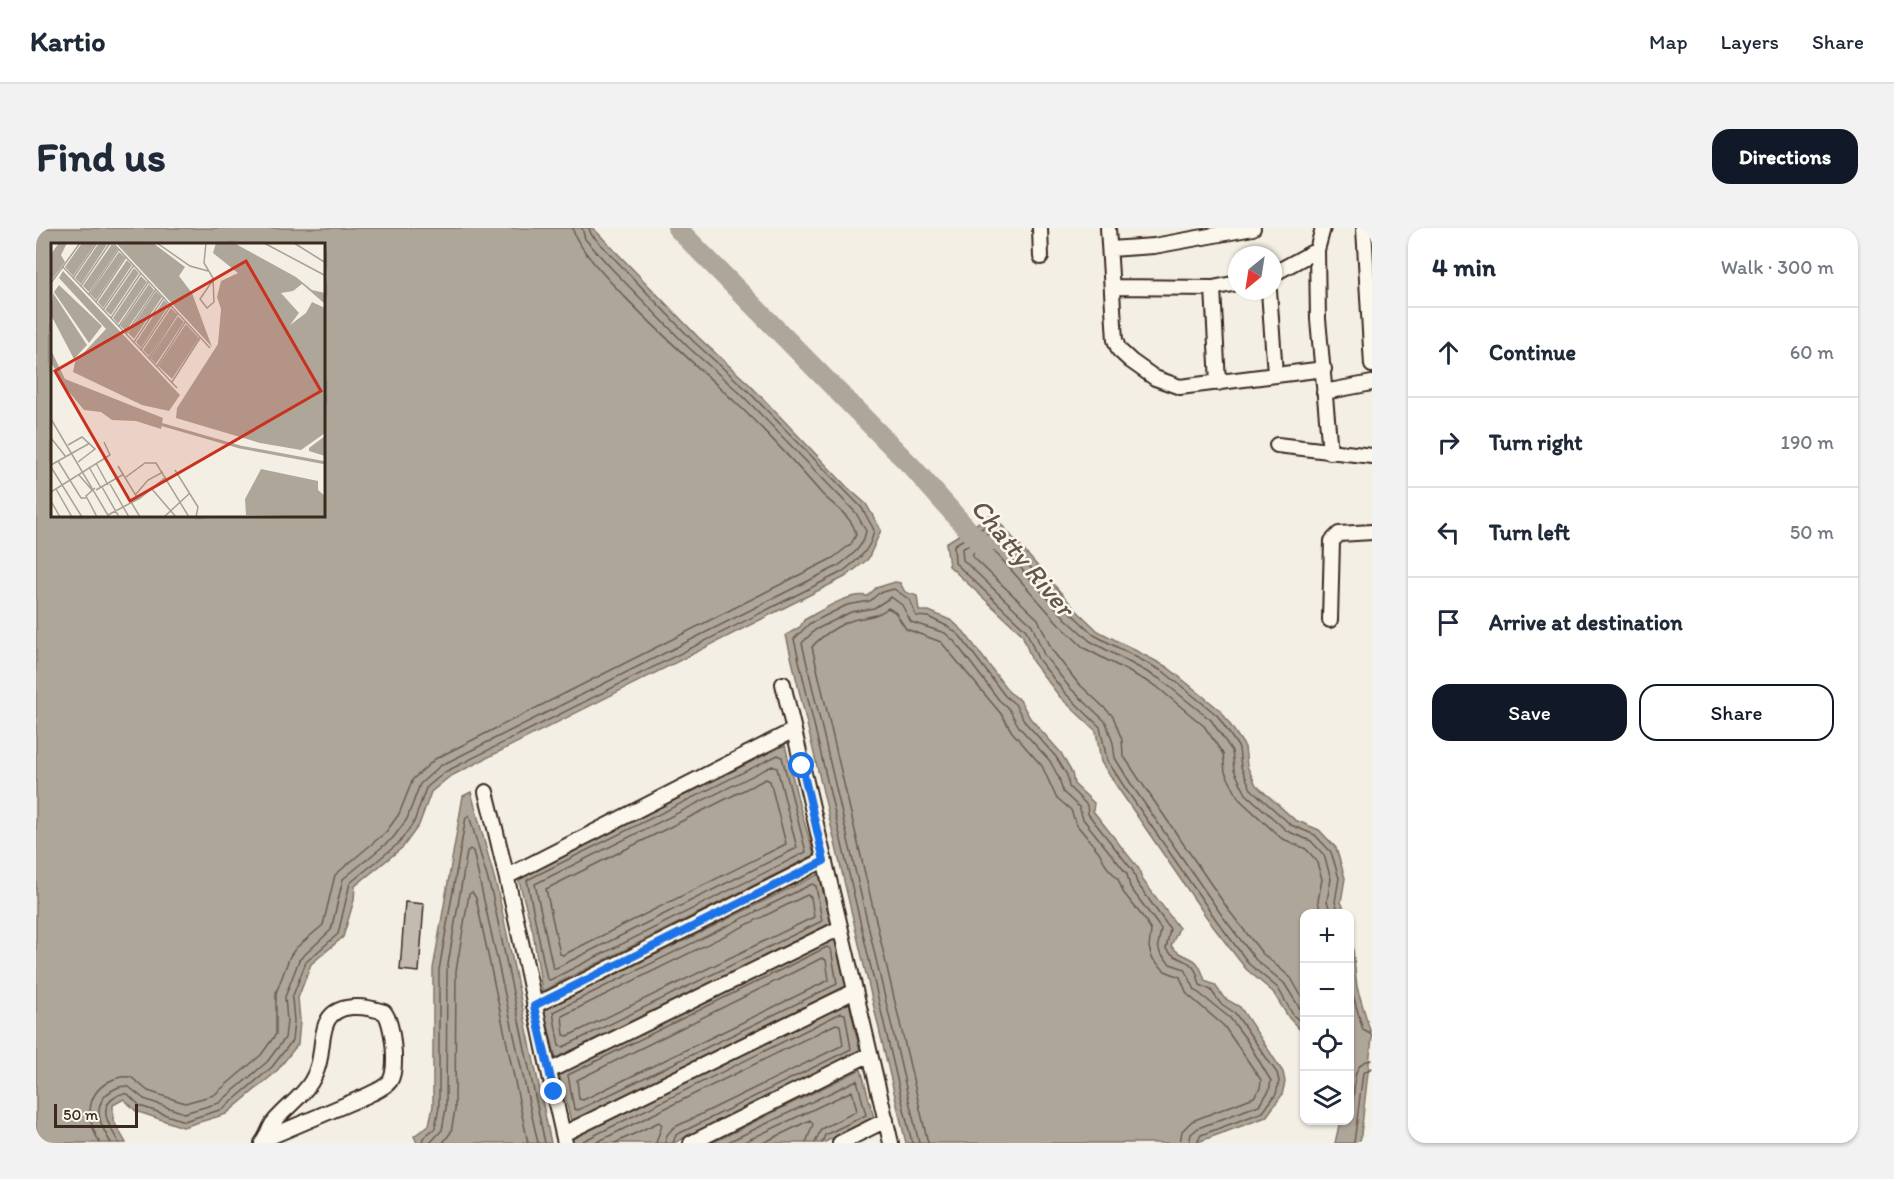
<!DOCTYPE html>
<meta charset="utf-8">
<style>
:root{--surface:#fff;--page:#f2f2f3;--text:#1f2937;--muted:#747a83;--line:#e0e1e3;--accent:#111827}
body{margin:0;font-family:Itim,sans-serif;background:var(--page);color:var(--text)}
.controls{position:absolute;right:18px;bottom:18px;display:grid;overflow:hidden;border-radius:12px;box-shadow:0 2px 4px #0004}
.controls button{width:54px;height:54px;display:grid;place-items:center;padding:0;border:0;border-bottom:2px solid var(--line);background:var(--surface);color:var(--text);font:30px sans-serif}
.compass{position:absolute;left:1192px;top:18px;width:54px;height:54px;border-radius:50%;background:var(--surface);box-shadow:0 2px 4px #0004;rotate:210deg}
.scale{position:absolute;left:18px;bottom:15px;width:84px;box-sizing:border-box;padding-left:6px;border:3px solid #3b2a1e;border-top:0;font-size:16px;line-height:21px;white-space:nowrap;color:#3b2a1e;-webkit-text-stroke:4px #fbf7ec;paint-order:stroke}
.stop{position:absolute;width:18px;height:18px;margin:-14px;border:4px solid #1a73e8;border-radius:50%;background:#fff}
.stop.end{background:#1a73e8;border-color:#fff;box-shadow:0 2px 6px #0008}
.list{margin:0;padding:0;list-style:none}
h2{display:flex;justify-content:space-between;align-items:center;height:78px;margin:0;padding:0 24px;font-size:26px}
h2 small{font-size:20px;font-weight:400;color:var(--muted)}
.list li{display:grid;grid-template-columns:39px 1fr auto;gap:18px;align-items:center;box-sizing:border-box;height:90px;padding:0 24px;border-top:2px solid var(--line)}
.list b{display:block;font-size:22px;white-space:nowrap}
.list em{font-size:20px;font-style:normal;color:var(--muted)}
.actions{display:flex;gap:12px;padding:18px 24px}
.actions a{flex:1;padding:14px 0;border:2px solid var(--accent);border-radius:18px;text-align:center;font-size:21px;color:var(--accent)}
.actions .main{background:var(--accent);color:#fff}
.icon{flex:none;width:33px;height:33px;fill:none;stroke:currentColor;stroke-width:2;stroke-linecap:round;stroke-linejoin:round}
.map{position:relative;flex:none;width:1336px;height:915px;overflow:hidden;border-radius:18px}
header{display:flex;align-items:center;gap:36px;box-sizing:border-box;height:84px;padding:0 30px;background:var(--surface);border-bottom:2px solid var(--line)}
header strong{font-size:28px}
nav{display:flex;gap:33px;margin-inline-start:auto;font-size:21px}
.intro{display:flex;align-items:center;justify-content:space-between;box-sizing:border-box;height:144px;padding:0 36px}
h1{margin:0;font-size:42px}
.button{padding:15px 27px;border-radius:18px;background:var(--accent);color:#fff;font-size:21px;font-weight:700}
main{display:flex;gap:36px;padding:0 36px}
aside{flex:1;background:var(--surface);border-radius:18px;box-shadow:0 2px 4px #0004}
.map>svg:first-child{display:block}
.water{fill:#afa69a;stroke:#817468;stroke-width:1.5;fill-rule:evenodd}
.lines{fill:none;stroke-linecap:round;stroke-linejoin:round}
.shore{stroke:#695c50;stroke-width:1.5}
.river{stroke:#afa69a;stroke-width:20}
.building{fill:#c3bbb0;stroke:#3b2a1e;stroke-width:1.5}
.minor-casing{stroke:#3b2a1e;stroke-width:18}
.minor{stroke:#fbf7ec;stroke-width:14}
.route{stroke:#1a73e8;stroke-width:8}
.labels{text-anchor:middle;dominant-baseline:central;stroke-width:5;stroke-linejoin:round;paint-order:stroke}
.water-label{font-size:27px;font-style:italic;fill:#645549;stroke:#fbf7ec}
.inset-river{fill:none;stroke:#afa69a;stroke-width:3}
.inset-road{fill:none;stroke:#a9a095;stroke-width:1.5}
.view{fill:#c8321e;fill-opacity:0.15;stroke:#c8321e;stroke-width:3}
.inset-edge{fill:none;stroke:#3b2a1e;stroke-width:3}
</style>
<header>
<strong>Kartio</strong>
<nav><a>Map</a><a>Layers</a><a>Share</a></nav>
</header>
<div class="intro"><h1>Find us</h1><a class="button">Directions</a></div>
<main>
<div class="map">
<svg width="1336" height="915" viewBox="0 0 1336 915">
<rect width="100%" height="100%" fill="#f3efe4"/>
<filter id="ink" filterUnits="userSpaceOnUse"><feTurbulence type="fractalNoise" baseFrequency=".0167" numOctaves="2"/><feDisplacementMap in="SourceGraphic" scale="12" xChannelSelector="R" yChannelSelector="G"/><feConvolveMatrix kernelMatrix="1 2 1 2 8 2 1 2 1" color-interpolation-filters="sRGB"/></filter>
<g filter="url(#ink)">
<path class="water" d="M 0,0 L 557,0 L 662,109 L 714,157 L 811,259 L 830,276 L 845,302 L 832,331 L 809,349 L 413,549 L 395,564 L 383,597 L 367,619 L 319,658 L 318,672 L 307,709 L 275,736 L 262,770 L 264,793 L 262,816 L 240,844 L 190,886 L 147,899 L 100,883 L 88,871 L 77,877 L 77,892 L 90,915 L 0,915 ZM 16,16 L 288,16 L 288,288 L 16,288 Z
M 956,286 L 1039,381 L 1062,403 L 1131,439 L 1185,483 L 1209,519 L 1211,538 L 1220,557 L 1259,592 L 1283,602 L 1300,620 L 1309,650 L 1305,674 L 1310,685 L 1268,686 L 1268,806 L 1253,790 L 1237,764 L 1210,741 L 1176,697 L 1084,563 L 1065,534 L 1060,503 L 1024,469 L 996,433 L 986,406 L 913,338 L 910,315 Z
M 859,354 L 864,355 L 869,364 L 881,368 L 883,383 L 893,383 L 916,393 L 928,404 L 973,464 L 984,472 L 994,490 L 1025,525 L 1036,545 L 1038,556 L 1058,575 L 1057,583 L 1103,641 L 1106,651 L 1143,700 L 1135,718 C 1151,736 1160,721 1169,753 L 1179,757 L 1188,770 L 1204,779 L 1247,844 L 1249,854 L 1246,867 L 1230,889 L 1159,915 L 870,915 L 750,407 L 764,399 L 768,392 C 785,383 812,364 832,368 L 840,360 Z
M 749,517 L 763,576 L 778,627 L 506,763 L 497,704 L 482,650 Z
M 435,564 L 462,664 L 515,915 L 381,915 L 378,908 L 393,897 L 397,878 L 397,741 L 427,568 Z
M 783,646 L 795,695 L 520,830 L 508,782 Z
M 1314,694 L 1321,759 L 1336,809 L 1324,915 L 1299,915 L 1304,893 L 1314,892 Z
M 798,709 L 810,758 L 535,893 L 523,845 Z
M 813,774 L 824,824 L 638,915 L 537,915 L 536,911 Z
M 825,841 L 838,890 L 787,915 L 676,915 Z"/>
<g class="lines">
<path class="shore" d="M 742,527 L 746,529 L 770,624 L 514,752 L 511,751 L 491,652 Z
M 736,538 L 741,540 L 761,620 L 520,740 L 517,740 L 499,656 Z
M 730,551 L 734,553 L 750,616 L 527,727 L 524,726 L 510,661 Z
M 776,656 L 780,658 L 786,693 L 527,819 L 523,818 L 517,784 Z
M 771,667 L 775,669 L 778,689 L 532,808 L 528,807 L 526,788 Z
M 791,719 L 795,721 L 801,756 L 542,882 L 538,881 L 532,847 Z
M 786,730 L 790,732 L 793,752 L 547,872 L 543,871 L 541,852 Z
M 1314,737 L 1315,760 L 1327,802 L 1336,807
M 1268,773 L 1255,750 L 1226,725 L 1194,684 L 1103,551 L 1087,527 L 1086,512 L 1077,488 L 1041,454 L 1016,422 L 1002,391 L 937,329 L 937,325 L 953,317 L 1023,396 L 1048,420 L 1120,458 L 1168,498 L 1187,526 L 1189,544 L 1203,571 L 1245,610 L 1270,621 L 1280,632 L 1286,651 L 1282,673 L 1285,686
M 1268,787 L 1248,755 L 1220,732 L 1187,689 L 1095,556 L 1079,530 L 1077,515 L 1070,494 L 1034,460 L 1008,427 L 996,397 L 927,332 L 926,321 L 954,305 L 1029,390 L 1054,413 L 1124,451 L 1175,492 L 1196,523 L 1198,542 L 1210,566 L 1251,603 L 1275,613 L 1288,627 L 1295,651 L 1291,673 L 1295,686
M 1268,797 L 1257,787 L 1242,760 L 1214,737 L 1181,693 L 1089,560 L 1071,532 L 1064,499 L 1029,465 L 1002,431 L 990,402 L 919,335 L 918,317 L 955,295 L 1035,385 L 1058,407 L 1128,444 L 1181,487 L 1203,520 L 1205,539 L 1215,561 L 1255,597 L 1279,607 L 1295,624 L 1303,650 L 1299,674 L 1304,686
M 1314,883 C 1323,868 1310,834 1336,832
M 64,915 C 51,894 48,868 72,854 C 80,849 86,848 95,849 L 112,863 L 149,875 L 178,867 L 225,827 L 240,806 L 240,765 L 254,728 L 260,720 L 287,697 L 299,647 L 350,604 L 363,586 L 377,551 L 399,531 L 797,330 L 815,316 L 820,307 C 818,290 798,278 786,266 C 758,234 729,202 698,173 C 670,146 538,30 537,0
M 75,915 C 65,899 54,876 75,863 C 82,859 86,857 93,859 L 108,871 L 148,885 L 183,875 L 231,834 L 249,810 L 251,793 L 249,769 L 263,732 L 295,702 L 307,651 L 357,610 L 371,591 L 384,556 L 404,538 L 802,338 C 815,328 827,320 830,303 L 820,285 L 705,166 L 652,119 L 576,41 L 549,11 L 546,0
M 83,915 C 76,902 60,881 78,870 C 83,866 86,865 92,866 L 104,878 L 148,893 L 187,881 L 236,839 L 256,813 L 258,793 L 256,770 L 270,734 L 302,706 L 314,655 L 363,615 L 378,594 L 390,560 L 409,544 L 806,344 C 822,332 835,322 838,302 L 826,280 L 710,161 L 657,113 L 555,6 L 553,0
M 386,915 L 387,910 L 399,900 L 403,879 L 403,742 L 430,589 L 433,587 L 456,666 L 509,915
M 394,915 L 406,902 L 410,880 L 411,742 L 431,624 L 434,621 L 437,623 L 502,915
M 407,915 L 415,904 L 419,882 L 420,743 L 433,666 L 436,664 L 440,670 L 492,915
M 543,915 L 805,785 L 809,786 L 815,821 L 640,907 L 637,915
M 559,915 L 800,796 L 804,797 L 807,817 L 637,900 L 631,907 L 629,915
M 579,915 L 623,894 L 626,897 L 620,915
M 690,915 L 821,852 L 830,887 L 789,907 L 786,915
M 706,915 L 816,863 L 821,883 L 785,901 L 779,915
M 727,915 L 774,892 L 777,896 L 770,915
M 876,915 L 758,411 L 773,396 L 811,377 L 834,373 L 843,365 L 858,361 L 874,372 L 880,388 L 892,389 L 913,399 L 924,408 L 969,468 L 979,476 L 989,494 L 1020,529 L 1031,547 L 1033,559 L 1051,577 L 1052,586 L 1097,643 L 1101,655 L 1134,701 L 1130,721 C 1139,732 1154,731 1159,742 C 1162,746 1162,752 1164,757 L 1175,762 L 1184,775 L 1199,785 L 1241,845 L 1243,853 L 1240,866 L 1227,884 L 1165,907 L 1161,915
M 883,915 L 766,415 L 779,402 L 815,384 L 838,380 L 855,369 L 866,377 L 875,394 L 909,405 L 918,413 L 963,472 L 973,481 L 983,499 L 1014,533 L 1023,550 L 1027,564 L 1043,579 L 1047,591 L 1091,646 L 1094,659 L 1125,701 L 1122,717 L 1124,725 L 1134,736 L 1149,741 L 1159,762 L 1194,790 L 1210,811 L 1235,853 L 1233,863 L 1223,877 L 1162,900 L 1155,906 L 1153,915
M 892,915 L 776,419 C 786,407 809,392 826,390 C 837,388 843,387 852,380 L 859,384 L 870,401 L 905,414 L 966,487 L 976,504 L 1006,538 L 1020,569 L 1035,582 L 1040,596 L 1063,624 L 1071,639 L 1082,651 L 1087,664 L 1110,693 L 1115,703 L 1113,719 L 1116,730 L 1129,743 L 1144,749 L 1151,766 L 1188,798 L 1225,852 L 1224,860 L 1218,869 L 1156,893 L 1146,903 L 1144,915
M 1318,915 L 1327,845 L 1336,840"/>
<path class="river" d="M 641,0 L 878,241 L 948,320"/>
</g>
<path class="building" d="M 369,674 L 388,676 L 383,744 L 364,742 Z"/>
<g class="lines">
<g class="minor-casing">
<path id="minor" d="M 1004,0 L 1005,29
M 1072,0 L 1079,112 L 1083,122 L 1095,133 L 1119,150 L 1144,159 L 1288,141
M 1287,0 L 1281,22 L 1282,91 L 1294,224
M 1328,0 L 1336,137
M 1074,21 L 1118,18 L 1217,0
M 1237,46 L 1281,22
M 1077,59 L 1177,60 L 1201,55
M 1177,60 L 1182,155
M 1233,63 L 1239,146
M 1288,164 L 1336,155
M 1241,217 L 1336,228
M 1294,392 L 1296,313 L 1303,306 L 1336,304
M 747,456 L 855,915
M 450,564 C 480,680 502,798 529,915
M 472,648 L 758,502
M 498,778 L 788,632
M 513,843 L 804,700
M 527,906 L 819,763
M 226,915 C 231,909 233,901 237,895 C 249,880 265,870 275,854 C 288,833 283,815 290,796 C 299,773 330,778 348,784 C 357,794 362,841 354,853 C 349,860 338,864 330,868 L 229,911
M 655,915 L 834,826
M 804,915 L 850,892"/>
</g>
<use href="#minor" class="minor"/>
</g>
</g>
<g class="lines" filter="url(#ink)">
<path class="route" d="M 518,864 L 498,778 L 788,633 L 766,538"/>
</g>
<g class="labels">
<g class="water-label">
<text transform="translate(987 329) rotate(50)">Chatty River</text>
</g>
</g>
<g transform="translate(15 15)">
<rect width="274" height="274" fill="#f3efe4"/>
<path d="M 8,0 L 16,0 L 10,12 L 14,19 L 0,38 L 0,11 ZM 31,0 L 45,0 L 22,33 L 14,24 ZM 48,0 L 57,0 L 30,41 L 24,35 ZM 102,0 L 134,24 L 128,33 L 141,50 L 161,104 L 66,1 ZM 165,0 L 183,0 L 245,34 L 261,47 L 274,50 L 274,61 L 251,41 L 242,48 L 230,50 L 248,70 L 239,82 L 255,70 L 261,59 L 274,65 L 274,190 L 250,207 L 209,200 L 125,175 L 126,165 L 167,101 L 170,66 L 166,54 L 170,38 L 187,30 L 162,10 ZM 61,1 L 67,6 L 38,49 L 32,43 ZM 68,9 L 74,14 L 45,57 L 39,51 ZM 76,17 L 81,22 L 52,65 L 47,59 ZM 83,25 L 88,30 L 60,72 L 54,67 ZM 12,28 L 129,152 L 118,168 L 91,162 L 22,129 L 24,119 L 55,86 L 8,35 ZM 90,33 L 96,39 L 67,81 L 62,75 ZM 98,41 L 103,47 L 75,88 L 69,83 ZM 8,42 L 51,83 L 38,100 L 3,49 ZM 105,48 L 111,54 L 83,96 L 77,90 ZM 2,50 L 36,102 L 23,116 L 0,72 ZM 113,57 L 118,62 L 90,105 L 85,99 ZM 120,65 L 126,71 L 98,113 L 92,107 ZM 127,73 L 133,79 L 105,121 L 99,115 ZM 135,81 L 148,95 L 121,136 L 107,123 ZM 0,107 L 14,136 L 112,175 L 110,186 L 85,178 L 61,177 L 50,169 L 33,167 L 13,143 L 0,119 ZM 274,193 L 274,213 L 258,208 L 258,205 ZM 210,226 L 267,238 L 267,247 L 274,253 L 274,274 L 195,272 L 194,256 Z" fill="#afa69a"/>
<path class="inset-river" d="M 109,181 L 189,204 L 275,220"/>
<path class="inset-road" d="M 62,0 L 159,105M 106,0 L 139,23 L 157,28M 155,0 L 153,20 L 162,35 L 163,59 L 156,65 L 149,56 L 162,37M 213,0 L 275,33M 243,0 L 275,20M 12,24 L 126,145M 22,35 L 46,0M 0,40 L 29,0M 30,43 L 59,0M 38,51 L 68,6M 45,59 L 75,14M 52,67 L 83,22M 60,75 L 90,30M 68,83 L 98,38M 75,91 L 105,46M 83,99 L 113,54M 90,107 L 120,62M 98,115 L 127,70M 106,123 L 135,78M 121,139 L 149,95M 0,176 L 58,274M 0,195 L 15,214M 17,202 L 31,194 L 44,206 L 27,219M 54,215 L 89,274M 7,218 L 30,255 L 35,255M 45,220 L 57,242M 0,222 L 39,200M 67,223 L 87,256M 0,224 L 31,274M 38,224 L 50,245M 124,227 L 147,264 L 145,274M 28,232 L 41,247M 75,234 L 94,220 L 105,220 L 138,274M 59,241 L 78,274M 51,244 L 68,274M 44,245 L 35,253 L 46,274M 100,245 L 125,274M 5,246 L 21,274M 45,247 L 73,231M 0,249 L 59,212 L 53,199M 85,251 L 97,237 L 112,229M 0,258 L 9,274M 57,272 L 89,255 L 115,234M 113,274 L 139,250"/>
<path class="view" d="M 195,18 L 270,148 L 79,258 L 4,128 Z"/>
<rect width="274" height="274" class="inset-edge"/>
</g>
</svg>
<div class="controls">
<button>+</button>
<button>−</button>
<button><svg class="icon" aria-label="locate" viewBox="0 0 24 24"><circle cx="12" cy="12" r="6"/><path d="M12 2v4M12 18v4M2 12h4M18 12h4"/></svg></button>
<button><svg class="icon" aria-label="layers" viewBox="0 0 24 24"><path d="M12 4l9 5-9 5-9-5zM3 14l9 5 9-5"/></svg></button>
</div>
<svg class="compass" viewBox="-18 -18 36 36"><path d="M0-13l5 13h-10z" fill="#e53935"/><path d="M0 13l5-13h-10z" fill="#747a83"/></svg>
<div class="scale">50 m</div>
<div class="stop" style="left:766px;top:538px"></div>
<div class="stop end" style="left:518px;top:864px"></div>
</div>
<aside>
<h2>4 min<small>Walk · 300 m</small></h2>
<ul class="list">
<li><svg class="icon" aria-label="ahead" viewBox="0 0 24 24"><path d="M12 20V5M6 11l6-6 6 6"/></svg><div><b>Continue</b></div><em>60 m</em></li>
<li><svg class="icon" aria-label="right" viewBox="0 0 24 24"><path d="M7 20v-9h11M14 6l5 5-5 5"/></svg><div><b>Turn right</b></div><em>190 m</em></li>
<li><svg class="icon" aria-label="left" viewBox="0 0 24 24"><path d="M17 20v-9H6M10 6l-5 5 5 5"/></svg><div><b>Turn left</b></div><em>50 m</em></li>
<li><svg class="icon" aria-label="arrive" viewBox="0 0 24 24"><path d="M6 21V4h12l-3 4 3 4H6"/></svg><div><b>Arrive at destination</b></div></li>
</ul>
<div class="actions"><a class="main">Save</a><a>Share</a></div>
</aside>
</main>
